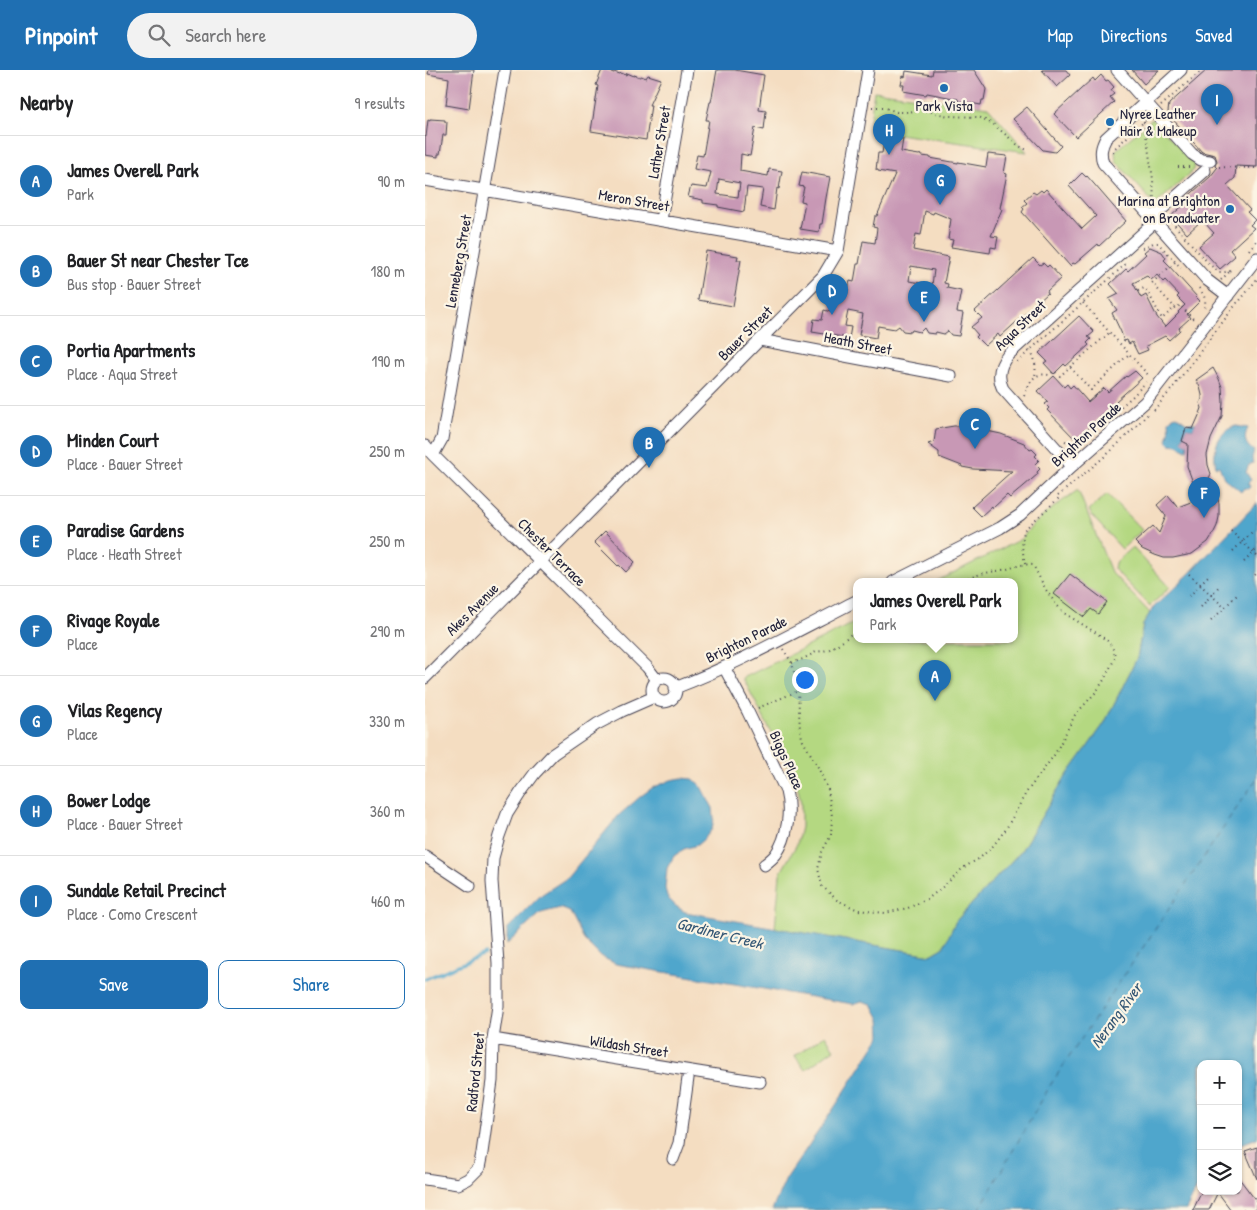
<!DOCTYPE html>
<meta charset="utf-8">
<style>
:root{--surface:#fff;--page:#f2f2f2;--text:#202124;--muted:#757577;--line:#e0e0e0;--accent:#1f6fb2}
body{margin:0;font-family:"Patrick Hand",sans-serif;background:var(--page);color:var(--text)}
.controls{position:absolute;right:15px;bottom:15px;display:grid;overflow:hidden;border-radius:10px;box-shadow:0 1px 4px #0004}
.controls button{width:45px;height:45px;display:grid;place-items:center;padding:0;border:0;border-bottom:1px solid var(--line);background:var(--surface);color:var(--text);font:25px sans-serif}
.you{position:absolute;left:379px;top:609px;width:18px;height:18px;margin:-12px;border:4px solid #fff;border-radius:50%;background:#1a73e8;box-shadow:0 0 0 8px #1a73e833}
.badge{display:grid;place-items:center;width:32px;height:32px;border-radius:50%;background:var(--accent);color:#fff;font-size:16px;font-weight:700}
.pin{position:absolute;translate:-50% -41px;filter:drop-shadow(0 1px 2px #0008)}
.pin::after{content:'';position:absolute;top:26px;width:18px;height:15px;background:inherit;clip-path:polygon(0 0,100% 0,50% 100%)}
.popup{position:absolute;left:428px;top:508px;width:165px;height:65px;box-sizing:border-box;display:grid;place-content:center;border-radius:10px;background:var(--surface);filter:drop-shadow(0 1px 4px #0005);font-size:16px;white-space:nowrap;color:var(--muted)}
.popup b{font-size:19px;color:var(--text)}
.popup::after{content:'';position:absolute;left:50%;top:100%;margin-left:-10px;border:10px solid transparent;border-top-color:var(--surface)}
.list{margin:0;padding:0;list-style:none}
h2{display:flex;justify-content:space-between;align-items:center;height:65px;margin:0;padding:0 20px;font-size:21px}
h2 small{font-size:16px;font-weight:400;color:var(--muted)}
.list li{display:grid;grid-template-columns:32px 1fr auto;gap:15px;align-items:center;box-sizing:border-box;height:90px;padding:0 20px;border-top:1px solid var(--line)}
.list b{display:block;font-size:19px;white-space:nowrap}
.list p{margin:0;font-size:16px;white-space:nowrap;color:var(--muted)}
.list em{font-size:16px;font-style:normal;color:var(--muted)}
.actions{display:flex;gap:10px;padding:15px 20px}
.actions a{flex:1;padding:11px 0;border:1px solid var(--accent);border-radius:10px;text-align:center;font-size:18px;color:var(--accent)}
.actions .main{background:var(--accent);color:#fff}
.icon{flex:none;width:28px;height:28px;fill:none;stroke:currentColor;stroke-width:2;stroke-linecap:round;stroke-linejoin:round}
.map{position:relative;flex:none;width:832px;height:1140px;overflow:hidden}
header{display:flex;align-items:center;gap:30px;box-sizing:border-box;height:70px;padding:0 25px;background:var(--accent);color:#fff}
header strong{font-size:24px}
nav{display:flex;gap:28px;margin-inline-start:auto;font-size:18px}
.search{width:350px;height:45px;background:var(--page);display:flex;align-items:center;gap:12px;box-sizing:border-box;padding:0 18px;border-radius:28px;color:var(--muted);font-size:19px}
main{display:flex}
aside{flex:1;background:var(--surface)}
.map>svg:first-child{display:block}
.green{fill:#b4d881;stroke:#6b7d5e}
.water{fill:#50a6cc;stroke:#396484}
.lines{fill:none;stroke-linecap:round;stroke-linejoin:round}
.stream{stroke:#50a6cc;stroke-width:3}
.ferry{stroke:#345775;stroke-width:1;stroke-dasharray:6 5;stroke-linecap:butt}
.building{fill:#c898b5;fill-rule:evenodd}
.minor-casing{stroke:#423e4f;stroke-width:13}
.path{stroke:#423e4f;stroke-width:2;stroke-dasharray:1 4;stroke-linecap:butt}
.minor{stroke:#fff;stroke-width:11}
.poi-dot{fill:#1f6fb2;stroke:#fcf5e5;stroke-width:2}
.labels{text-anchor:middle;dominant-baseline:central;stroke-width:4.5;stroke-linejoin:round;paint-order:stroke}
.poi-label{font-size:15px;fill:#22223b;stroke:#fcf5e5}
.street-label{font-size:15px;fill:#22223b;stroke:#fcf5e5}
.water-label{font-size:16px;font-style:italic;fill:#345775;stroke:#fcf5e5}
</style>
<header>
<strong>Pinpoint</strong>
<div class="search"><svg class="icon" aria-label="search" viewBox="0 0 24 24"><circle cx="10" cy="10" r="6"/><path d="M15 15l6 6"/></svg>Search here</div>
<nav><a>Map</a><a>Directions</a><a>Saved</a></nav>
</header>
<main>
<aside>
<h2>Nearby<small>9 results</small></h2>
<ul class="list">
<li><span class="badge">A</span><div><b>James Overell Park</b><p>Park</p></div><em>90 m</em></li>
<li><span class="badge">B</span><div><b>Bauer St near Chester Tce</b><p>Bus stop · Bauer Street</p></div><em>180 m</em></li>
<li><span class="badge">C</span><div><b>Portia Apartments</b><p>Place · Aqua Street</p></div><em>190 m</em></li>
<li><span class="badge">D</span><div><b>Minden Court</b><p>Place · Bauer Street</p></div><em>250 m</em></li>
<li><span class="badge">E</span><div><b>Paradise Gardens</b><p>Place · Heath Street</p></div><em>250 m</em></li>
<li><span class="badge">F</span><div><b>Rivage Royale</b><p>Place</p></div><em>290 m</em></li>
<li><span class="badge">G</span><div><b>Vilas Regency</b><p>Place</p></div><em>330 m</em></li>
<li><span class="badge">H</span><div><b>Bower Lodge</b><p>Place · Bauer Street</p></div><em>360 m</em></li>
<li><span class="badge">I</span><div><b>Sundale Retail Precinct</b><p>Place · Como Crescent</p></div><em>460 m</em></li>
</ul>
<div class="actions"><a class="main">Save</a><a>Share</a></div>
</aside>
<div class="map">
<svg width="832" height="1140" viewBox="0 0 832 1140">
<rect width="100%" height="100%" fill="#fcf5e5"/>
<filter id="ink" filterUnits="userSpaceOnUse"><feTurbulence type="fractalNoise" baseFrequency=".02" numOctaves="2"/><feDisplacementMap in="SourceGraphic" scale="10" xChannelSelector="R" yChannelSelector="G"/><feConvolveMatrix kernelMatrix="1 2 1 2 8 2 1 2 1" color-interpolation-filters="sRGB"/></filter>
<filter id="wash" filterUnits="userSpaceOnUse"><feTurbulence type="fractalNoise" baseFrequency=".0096" numOctaves="4" result="noise"/><feDisplacementMap in="SourceGraphic" scale="20" xChannelSelector="R" yChannelSelector="G"/><feGaussianBlur stdDeviation="1.12" result="paint"/><feColorMatrix in="noise" values="0 0 0 0 0 0 0 0 0 0 0 0 0 0 0 0 0 1.4 0 .05"/><feComposite in="paint" operator="in"/></filter>
<g filter="url(#wash)">
<rect width="100%" height="100%" fill="#f4ddc1"/>
<path class="green" d="M 449,21 L 563,37 L 602,82 L 444,60 Z
M 727,49 L 770,93 L 769,100 L 730,135 L 691,91 L 690,81 Z
M 653,420 L 686,502 L 725,543 L 718,555 L 712,588 L 679,654 L 638,711 L 596,781 L 531,851 L 518,878 L 506,885 L 350,858 L 355,804 L 372,774 L 376,757 L 376,733 L 371,710 L 318,608 L 431,552 L 431,570 L 589,570 L 589,512 L 510,512 L 596,469 C 611,449 633,434 653,420 Z
M 682,424 L 717,460 L 697,479 L 667,446 L 664,440 Z
M 707,477 L 745,517 L 725,536 L 689,499 L 690,493 Z
M 400,965 L 409,979 L 380,1000 L 370,986 Z"/>
<path class="water" d="M 752,346 L 762,353 L 771,353 L 768,359 L 761,358 L 757,370 L 763,374 L 762,380 L 758,379 L 753,375 L 745,374 C 740,370 743,368 744,362 C 745,359 744,355 744,351 L 748,347 Z
M 811,356 L 823,358 C 818,368 820,375 829,381 L 827,388 L 828,393 L 824,395 L 821,402 L 826,410 L 823,413 L 825,417 L 823,419 L 819,418 L 816,422 L 799,408 L 794,396 L 791,397 C 787,380 793,361 811,356 Z
M 832,433 L 832,1068 L 814,1075 L 815,1080 L 813,1081 L 813,994 L 776,994 L 776,1110 L 761,1140 L 347,1140 L 361,1109 L 413,1032 L 456,965 L 455,949 L 447,934 L 437,931 L 428,934 L 191,894 L 175,886 L 159,870 L 145,842 L 135,838 L 116,843 L 82,874 L 82,859 L 116,825 L 142,808 L 194,745 L 216,726 L 227,718 L 246,710 L 257,708 L 267,709 L 274,713 L 288,738 L 289,748 L 287,759 L 280,768 L 272,775 L 259,779 L 249,786 L 242,798 L 240,818 L 242,827 L 251,836 L 260,842 L 506,885 L 518,878 L 531,851 L 596,781 L 638,711 L 679,654 L 712,588 L 718,555 L 727,539 L 764,504 Z"/>
<g class="lines">
<path class="stream" d="M 0,909 L 60,884"/>
<path class="ferry" d="M 554,1140 L 626,1014 L 832,708"/>
</g>
<g id="blocks">
<path class="building" d="M 4,0 L 49,0 L 44,39 L 21,35 L 24,8 L 3,4 Z
M 177,0 L 181,0 L 189,3 L 189,2 L 195,4 L 196,3 L 201,5 L 202,3 L 209,6 L 209,5 L 215,7 L 216,6 L 221,8 L 223,5 L 236,9 L 224,35 L 226,35 L 221,70 L 166,61 L 173,16 L 171,15 Z
M 292,0 L 310,0 L 339,5 L 334,40 L 341,41 L 339,60 L 330,58 L 325,86 L 316,84 L 315,101 L 343,106 L 344,99 L 357,101 L 354,119 L 352,118 L 349,140 L 335,137 L 338,119 L 322,117 L 319,142 L 293,137 L 293,135 L 278,133 L 278,130 L 263,127 L 266,116 L 282,118 L 286,102 L 269,99 L 272,85 L 278,86 L 284,50 L 281,50 L 285,32 L 286,32 ZM 294,109 L 315,113 L 313,127 L 292,124 Z
M 508,0 L 549,0 L 561,19 L 559,30 L 557,30 L 556,35 L 533,31 L 533,29 L 502,23 L 501,25 L 478,21 L 479,15 L 476,15 L 478,6 L 480,7 L 481,1 L 507,5 Z
M 617,0 L 641,0 L 645,5 L 632,17 Z
M 707,0 L 734,0 L 719,14 Z
M 782,0 L 832,0 L 832,97 L 811,96 L 810,108 L 802,115 L 825,140 L 822,142 L 830,150 L 825,155 L 829,158 L 805,180 L 810,186 L 795,199 L 774,176 L 789,163 L 777,150 L 762,164 L 746,146 L 761,133 L 759,130 L 785,107 L 792,98 L 790,96 L 792,91 L 790,85 L 777,82 L 745,46 L 743,42 L 744,34 Z
M 676,5 L 681,11 L 683,10 L 689,17 L 686,20 L 689,24 L 685,27 L 689,32 L 651,67 L 629,44 L 668,8 L 670,11 Z
M 602,37 L 636,76 L 630,82 L 618,80 L 588,49 Z
M 5,49 L 20,50 L 20,52 L 22,52 L 21,65 L 18,65 L 15,84 L 13,84 L 13,87 L 0,85 L 0,66 L 1,67 L 3,50 L 5,51 Z
M 463,66 L 478,69 L 476,82 L 494,85 L 496,84 L 497,86 L 505,87 L 505,88 L 533,93 L 533,92 L 561,97 L 563,84 L 582,86 L 579,103 L 582,104 L 575,138 L 577,139 L 566,166 L 573,167 L 571,178 L 566,177 L 565,183 L 526,177 L 528,170 L 523,169 L 526,149 L 509,142 L 508,144 L 500,141 L 496,165 L 491,164 L 488,180 L 524,187 L 519,213 L 523,214 L 522,218 L 536,221 L 532,242 L 538,243 L 534,266 L 526,265 L 523,261 L 519,264 L 511,262 L 510,264 L 502,263 L 499,258 L 495,262 L 487,260 L 486,262 L 478,261 L 474,256 L 470,259 L 453,256 L 451,268 L 434,265 L 438,244 L 423,241 L 420,256 L 426,257 L 424,268 L 387,262 L 389,249 L 397,250 L 399,240 L 406,242 L 407,232 L 413,233 L 415,222 L 422,224 L 425,211 L 429,212 L 432,194 L 434,194 L 438,171 L 450,173 L 452,158 L 448,157 L 450,146 L 452,146 L 470,104 L 453,101 L 453,100 L 451,100 L 453,83 L 457,83 L 460,67 L 463,67 ZM 486,196 L 509,200 L 507,215 L 484,211 Z
M 377,102 L 405,107 L 401,128 L 397,154 L 395,154 L 394,162 L 375,159 L 380,132 L 376,131 L 379,117 L 374,116 Z
M 657,103 L 661,107 L 662,106 L 669,114 L 701,151 L 674,176 L 673,174 L 650,194 L 648,193 L 645,196 L 597,142 L 599,139 L 597,137 L 602,133 L 599,130 L 608,122 L 611,124 L 616,120 L 618,122 L 621,119 L 657,159 L 671,146 L 644,116 Z
M 725,177 L 737,182 L 741,188 L 739,190 L 744,195 L 744,196 L 772,227 L 771,227 L 775,231 L 762,244 L 765,248 L 754,258 L 755,260 L 744,270 L 740,266 L 721,276 L 723,280 L 713,284 L 707,272 L 704,274 L 702,270 L 699,271 L 696,262 L 687,243 L 692,240 L 684,229 L 694,224 L 685,214 L 701,199 L 703,201 L 721,184 L 719,182 ZM 732,205 L 738,212 L 740,210 L 754,225 L 752,227 L 760,235 L 753,242 L 754,243 L 740,257 L 732,247 L 721,225 L 716,228 L 708,213 L 722,206 L 726,210 Z
M 281,181 L 313,186 L 312,190 L 316,190 L 308,236 L 273,230 Z
M 608,188 L 615,195 L 618,193 L 622,197 L 624,195 L 636,208 L 622,221 L 623,223 L 575,267 L 573,264 L 560,276 L 551,267 L 553,265 L 546,257 L 557,248 L 550,241 Z
M 654,246 L 669,262 L 663,267 L 666,269 L 662,273 L 664,275 L 641,296 L 639,294 L 629,304 L 619,293 L 622,291 L 614,283 Z
M 788,298 L 794,309 L 797,317 L 798,332 L 797,346 L 786,369 L 782,385 L 783,395 L 786,404 L 784,408 L 790,419 L 794,433 L 794,447 L 792,456 L 788,464 L 783,472 L 767,484 L 748,488 L 739,488 L 730,485 L 717,479 L 710,472 L 728,456 L 734,463 L 741,446 L 732,435 L 743,425 L 753,437 L 771,430 L 765,422 L 770,418 L 762,396 L 763,374 L 757,371 L 761,358 L 768,359 L 776,341 L 777,338 L 775,333 L 777,329 L 777,325 L 775,317 L 771,310 Z
M 710,301 L 717,308 L 691,331 L 692,332 L 651,370 L 622,340 L 624,338 L 620,334 L 623,332 L 613,321 L 629,306 L 639,317 L 642,314 L 645,318 L 648,315 L 663,332 L 679,318 L 683,322 L 701,306 L 702,307 Z
M 529,356 L 548,356 L 548,358 L 576,364 L 599,373 L 605,380 L 607,379 L 612,384 L 610,386 L 614,390 L 610,394 L 615,399 L 612,402 L 613,404 L 585,428 L 582,425 L 568,438 L 567,436 L 556,446 L 547,437 L 587,401 L 548,399 L 537,397 L 537,396 L 514,387 L 514,382 L 503,374 L 509,372 L 511,359 Z
M 180,461 L 210,492 L 201,502 L 194,495 L 193,496 L 169,472 Z
M 645,504 L 682,532 L 673,544 L 666,539 L 659,547 L 629,524 Z
M 832,1077 L 832,1109 L 820,1081 Z
M 813,1107 L 832,1132 L 832,1140 L 806,1140 L 794,1124 L 798,1121 L 813,1121 Z
M 777,1121 L 786,1121 L 792,1124 L 784,1140 L 768,1140 Z"/>
</g>
</g>
<g filter="url(#ink)">
<use href="#blocks" fill-opacity="0" stroke="#423e4f" stroke-width="1"/>
<g class="lines">
<g class="minor-casing">
<path id="minor" d="M 692,0 L 767,84 L 776,90 L 785,91
M 756,0 L 681,68 C 676,77 675,83 678,93 L 782,210 L 803,226
M 0,110 L 413,181
M 727,148 L 780,101
M 236,150 L 262,0
M 335,270 L 526,306
M 0,376 L 8,385 L 222,597 L 232,610
M 8,385 L 17,369 L 80,0
M 647,396 L 578,319 C 572,307 574,296 583,285 L 730,152
M 468,512 L 575,458 L 595,445 L 647,396 L 720,332 L 832,188
M 299,597 L 323,642 L 361,721 C 366,740 363,767 351,784 C 348,788 343,792 339,795
M 0,608 L 398,206 L 413,181 L 443,0
M227 620a12 12 0 1 1 24 0a12 12 0 1 1-24 0Z
M 250,618 C 313,594 372,561 431,531
M 0,786 L 45,816
M 68,969 L 335,1012
M 248,1089 L 254,1073 L 264,1001
M 0,1109 L 33,1114 L 43,1109 L 54,1098 L 57,1083 L 67,1011 L 68,969 L 73,936 L 73,893 L 67,811 L 68,788 L 74,766 L 82,744 L 96,722 L 110,703 L 128,684 L 172,654 L 197,641 L 229,627"/>
</g>
<path class="path" d="M 736,36 L 777,0
M 447,37 L 458,37 L 472,42 L 481,42 L 499,40 L 523,46 L 554,47 L 568,54 L 594,76 L 604,81
M 719,52 L 728,109 L 729,132
M 688,82 L 689,79 L 722,49
M 753,97 L 764,97 L 767,96
M 794,97 L 832,98
M 743,148 L 785,195 L 794,202 L 800,202 L 809,199
M 718,178 L 728,173 L 733,173 L 756,198
M 824,180 L 832,170
M 750,192 L 727,213 L 751,239 L 755,235 L 769,250
M 796,210 L 804,202
M 774,218 C 779,225 782,230 779,238
M 713,221 L 719,218 L 723,222 L 737,249 L 750,237
M 658,233 L 725,307
M 605,280 C 611,289 611,297 610,307
M 592,292 L 703,192
M 645,297 L 684,263
M 599,326 C 605,313 607,302 624,305 L 629,301 L 635,306 L 645,297 L 666,320 L 704,284
M 729,340 L 746,320 L 812,233 L 813,233 L 832,209
M 640,371 L 647,374 L 657,371 L 708,326 L 721,312
M 633,426 L 686,381 L 723,344
M 806,461 L 832,486
M 808,481 L 827,462
M 819,492 L 832,479
M 600,494 L 597,477 L 599,460 L 634,428 L 633,426
M 764,504 L 799,537
M 830,505 L 832,503
M 775,514 L 785,504
M 764,526 L 776,515
M 776,537 L 795,515
M 786,551 L 813,524
M 358,579 L 367,593 L 373,621 L 375,660 L 378,671 L 392,695 L 403,720 L 407,746 L 406,765 L 397,782 L 393,799 L 397,816 L 412,830 L 433,840 L 460,843 L 483,838 L 504,828 L 520,815 L 538,798 L 555,788 L 568,776 L 581,759 L 601,723 L 630,684 L 650,645 L 671,622 L 679,610 L 690,588 L 689,581 L 684,572 L 673,564 L 639,543 L 631,534 L 621,520 L 608,495 C 594,493 590,498 577,500 C 562,503 551,503 539,512
M 367,593 L 378,589 L 391,582 L 403,580 L 418,571 L 431,560
M 333,638 L 373,621"/>
<use href="#minor" class="minor"/>
</g>
</g>
<g class="poi-dot">
<circle cx="519" cy="18" r="5"/>
<circle cx="685" cy="52" r="5"/>
<circle cx="805" cy="139" r="5"/>
</g>
<g class="labels">
<g class="poi-label">
<text x="519" y="35">Park Vista</text>
<text x="695" y="43" text-anchor="start">Nyree Leather<tspan x="695" dy="17">Hair &amp; Makeup</tspan></text>
<text x="795" y="130" text-anchor="end">Marina at Brighton<tspan x="795" dy="17">on Broadwater</tspan></text>
</g>
<g class="street-label">
<text transform="translate(234 72) rotate(-80)">Lather Street</text>
<text transform="translate(209 130) rotate(10)">Meron Street</text>
<text transform="translate(33 191) rotate(-80)">Lenneberg Street</text>
<text transform="translate(595 255) rotate(-44)">Aqua Street</text>
<text transform="translate(320 263) rotate(-45)">Bauer Street</text>
<text transform="translate(433 273) rotate(11)">Heath Street</text>
<text transform="translate(661 364) rotate(-42)">Brighton Parade</text>
<text transform="translate(127 482) rotate(45)">Chester Terrace</text>
<text transform="translate(47 539) rotate(-45)">Akes Avenue</text>
<text transform="translate(321 569) rotate(-26)">Brighton Parade</text>
<text transform="translate(362 690) rotate(66)">Biggs Place</text>
<text transform="translate(204 976) rotate(9)">Wildash Street</text>
<text transform="translate(50 1002) rotate(-84)">Radford Street</text>
</g>
<g class="water-label">
<text transform="translate(295 863) rotate(14)">Gardiner Creek</text>
<text transform="translate(691 945) rotate(-54)">Nerang River</text>
</g>
</g>
</svg>
<div class="controls">
<button>+</button>
<button>−</button>
<button><svg class="icon" aria-label="layers" viewBox="0 0 24 24"><path d="M12 4l9 5-9 5-9-5zM3 14l9 5 9-5"/></svg></button>
</div>
<div class="you"></div>
<div class="pin badge" style="left:510px;top:631px">A</div>
<div class="popup"><b>James Overell Park</b>Park</div>
<div class="pin badge" style="left:224px;top:398px">B</div>
<div class="pin badge" style="left:550px;top:379px">C</div>
<div class="pin badge" style="left:407px;top:245px">D</div>
<div class="pin badge" style="left:499px;top:252px">E</div>
<div class="pin badge" style="left:779px;top:448px">F</div>
<div class="pin badge" style="left:515px;top:135px">G</div>
<div class="pin badge" style="left:464px;top:85px">H</div>
<div class="pin badge" style="left:792px;top:55px">I</div>
</div>
</main>
